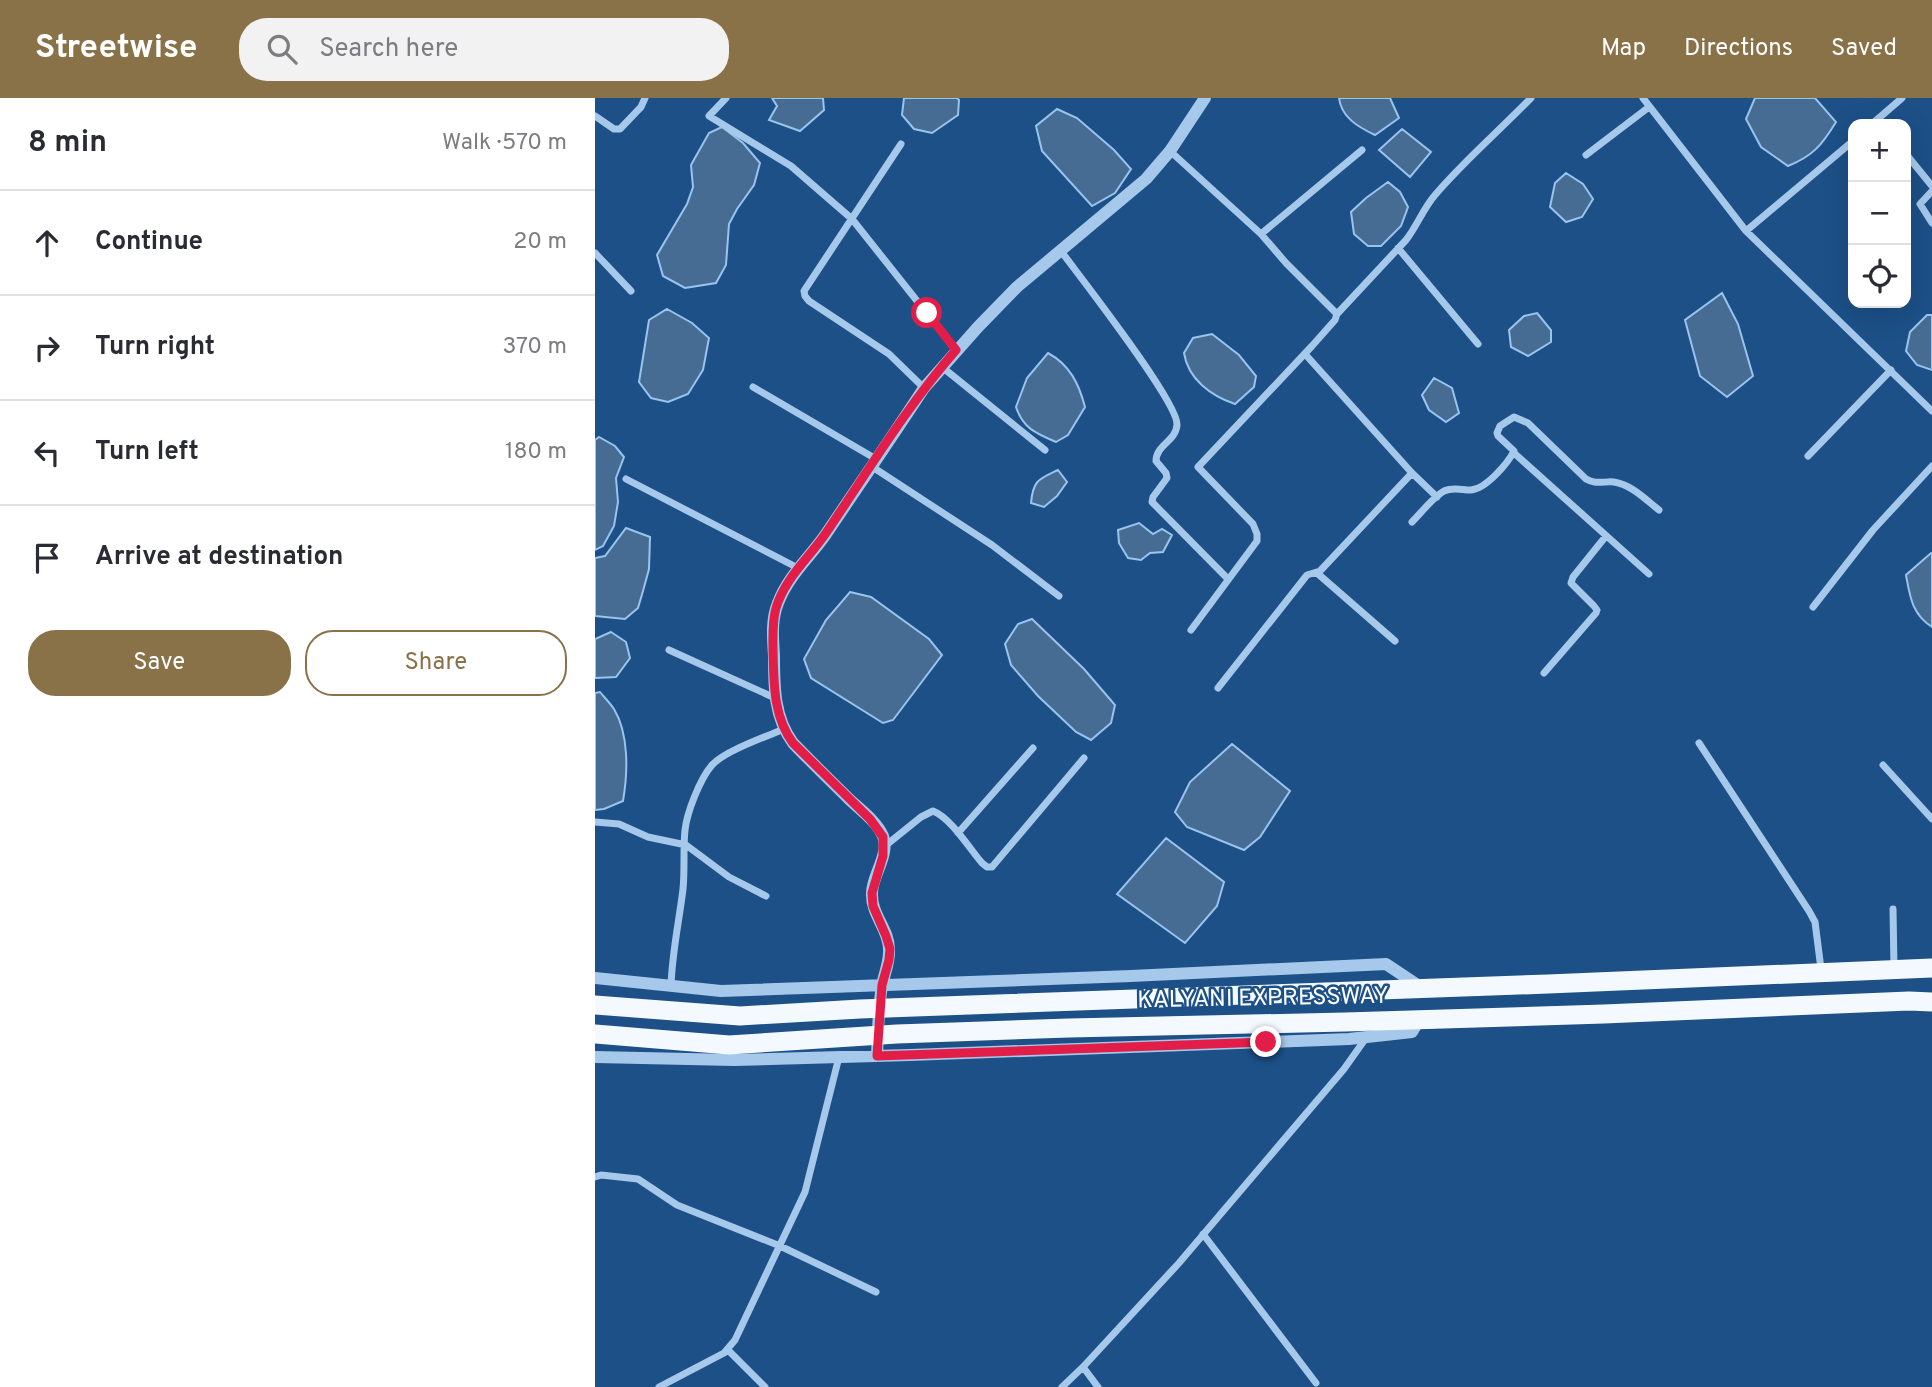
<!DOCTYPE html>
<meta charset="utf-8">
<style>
:root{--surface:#fff;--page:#f2f2f3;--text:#2b2b33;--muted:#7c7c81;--line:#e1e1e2;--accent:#897148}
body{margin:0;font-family:Overpass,sans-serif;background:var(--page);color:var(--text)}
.controls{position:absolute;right:21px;top:21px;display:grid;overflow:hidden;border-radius:14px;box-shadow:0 7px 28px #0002}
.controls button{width:63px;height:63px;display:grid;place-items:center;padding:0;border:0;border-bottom:2px solid var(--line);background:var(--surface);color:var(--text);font:35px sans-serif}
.stop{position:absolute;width:21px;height:21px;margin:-16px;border:5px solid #e11d48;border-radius:50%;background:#fff}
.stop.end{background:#e11d48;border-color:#fff;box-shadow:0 2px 7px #0008}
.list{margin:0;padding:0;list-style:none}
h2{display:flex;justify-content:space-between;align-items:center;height:91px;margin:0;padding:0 28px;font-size:30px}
h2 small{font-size:23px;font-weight:400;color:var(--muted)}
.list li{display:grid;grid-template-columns:46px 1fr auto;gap:21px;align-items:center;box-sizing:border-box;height:105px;padding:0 28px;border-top:2px solid var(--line)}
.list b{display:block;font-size:26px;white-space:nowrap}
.list em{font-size:23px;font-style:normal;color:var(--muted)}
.actions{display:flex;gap:14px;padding:21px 28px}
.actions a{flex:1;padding:16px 0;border:2px solid var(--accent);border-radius:28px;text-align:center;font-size:24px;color:var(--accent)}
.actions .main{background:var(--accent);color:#fff}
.icon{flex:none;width:38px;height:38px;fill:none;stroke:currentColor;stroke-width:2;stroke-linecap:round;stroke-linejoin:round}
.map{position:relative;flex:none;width:1337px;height:1289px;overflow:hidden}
header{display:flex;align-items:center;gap:42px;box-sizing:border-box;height:98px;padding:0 35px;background:var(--accent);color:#fff}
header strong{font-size:33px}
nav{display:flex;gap:38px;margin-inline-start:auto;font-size:24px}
.search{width:490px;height:63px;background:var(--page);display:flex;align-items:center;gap:18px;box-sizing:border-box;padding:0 24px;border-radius:28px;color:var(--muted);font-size:26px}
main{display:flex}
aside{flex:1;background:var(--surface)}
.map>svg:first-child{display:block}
.water{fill:#466c94;stroke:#98c4ed;stroke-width:2}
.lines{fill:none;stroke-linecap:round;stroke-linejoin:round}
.minor{stroke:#a5c8eb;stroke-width:7}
.tertiary{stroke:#a5c8eb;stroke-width:12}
.trunk{stroke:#f4f9ff;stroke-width:19}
.route{stroke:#e11d48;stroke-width:9}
.labels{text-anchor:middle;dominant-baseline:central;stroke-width:5;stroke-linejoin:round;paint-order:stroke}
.street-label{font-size:24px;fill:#fff;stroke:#1c5087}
</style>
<header>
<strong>Streetwise</strong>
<div class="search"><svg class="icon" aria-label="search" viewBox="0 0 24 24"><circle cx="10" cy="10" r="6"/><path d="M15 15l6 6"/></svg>Search here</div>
<nav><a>Map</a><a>Directions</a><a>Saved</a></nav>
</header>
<main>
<aside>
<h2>8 min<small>Walk · 570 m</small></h2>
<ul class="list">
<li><svg class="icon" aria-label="ahead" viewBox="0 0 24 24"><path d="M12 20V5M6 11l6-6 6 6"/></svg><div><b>Continue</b></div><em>20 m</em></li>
<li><svg class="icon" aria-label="right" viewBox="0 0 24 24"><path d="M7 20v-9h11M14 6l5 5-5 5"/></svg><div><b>Turn right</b></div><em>370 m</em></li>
<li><svg class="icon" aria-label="left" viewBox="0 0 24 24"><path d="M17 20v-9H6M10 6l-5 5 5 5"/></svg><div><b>Turn left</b></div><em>180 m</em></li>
<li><svg class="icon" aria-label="arrive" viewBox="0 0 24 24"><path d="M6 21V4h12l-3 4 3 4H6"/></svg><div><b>Arrive at destination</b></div></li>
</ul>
<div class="actions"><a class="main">Save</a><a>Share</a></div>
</aside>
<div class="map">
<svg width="1337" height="1289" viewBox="0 0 1337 1289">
<rect width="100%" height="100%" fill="#1c5087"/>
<path class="water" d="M 177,0 L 228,0 L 229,12 L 205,33 L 174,22 L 182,8 Z
M 309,0 L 362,0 L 364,2 L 363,17 L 337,35 L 319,31 L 307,17 Z
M 744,0 L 795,0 L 804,20 L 780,37 C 763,29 746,19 744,0 Z
M 1160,0 L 1220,0 L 1241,24 C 1227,47 1218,58 1193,68 L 1166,49 L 1151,21 Z
M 462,11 L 482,20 L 519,52 L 536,71 L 520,95 L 497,108 L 447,53 L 441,28 Z
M 127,29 L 148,45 L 165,65 L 159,87 L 142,111 L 134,126 L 131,167 L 121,185 L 90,190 L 68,178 L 62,157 L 92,106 L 98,89 L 96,67 L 114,35 Z
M 807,31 L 836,54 L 815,79 L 784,52 Z
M 971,75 L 988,86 L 998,101 L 987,119 L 971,124 L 955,109 L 960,85 Z
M 793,84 L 805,94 L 813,109 L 806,128 L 786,148 L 773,148 L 759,136 L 756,114 L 771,100 Z
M 1127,195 L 1143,226 L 1158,278 L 1132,299 L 1105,278 L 1090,222 Z
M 72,211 L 97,225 L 114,240 L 108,272 L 93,296 L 73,304 L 56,300 L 44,284 L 54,222 Z
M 942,215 L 956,232 L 956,244 L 933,258 L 916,249 L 914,232 L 929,218 Z
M 1332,217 L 1337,217 L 1337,272 L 1322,267 L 1311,253 L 1315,234 Z
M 617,236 L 644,257 L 661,278 L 659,289 L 640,306 C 616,298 593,281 589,255 L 598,240 Z
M 453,255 C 475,267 484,286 490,309 L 473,337 L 461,344 C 440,335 428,330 421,309 L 432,280 Z
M 839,280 L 857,290 L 864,315 L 851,324 L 834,312 L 827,297 Z
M 4,339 L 20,348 L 29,359 L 21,380 L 23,404 L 19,428 L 8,448 L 0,452 L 0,342 Z
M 463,372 L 472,384 L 462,398 L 449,409 L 436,405 C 438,382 444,381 463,372 Z
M 544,425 L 558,436 L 567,431 L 577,437 L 568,454 L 555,455 L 546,462 L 533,460 L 524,445 L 523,432 Z
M 31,430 L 55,439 L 54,471 L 48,493 L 43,510 L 30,521 L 0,518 L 0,460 L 10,458 Z
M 1336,455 L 1337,456 L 1337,529 C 1317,516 1315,499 1311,477 Z
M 255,494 L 276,499 L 334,541 L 347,557 L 298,622 L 288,625 L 216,580 L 209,561 L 231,522 Z
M 437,521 L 489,571 L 520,607 L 516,625 L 496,642 L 481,634 L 443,598 L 416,567 L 410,546 L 423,526 Z
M 16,534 L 31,544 L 35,560 L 21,579 L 0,580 L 0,541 Z
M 5,594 C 9,599 15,605 19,611 C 34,636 33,674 28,703 L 9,711 L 0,712 L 0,595 Z
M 637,646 L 695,693 L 665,739 L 649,752 L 592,729 L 580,714 L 595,684 Z
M 571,740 L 629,784 L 622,808 L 590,845 L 522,796 Z"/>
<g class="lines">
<path class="minor" d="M 131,0 L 114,18 L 196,68 L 257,121 L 361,252
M 1048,0 L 1151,133 L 1337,313
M 0,18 L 19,31 L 25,31 L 46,9 L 50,0
M 1277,26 L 1307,0
M 306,46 L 209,193 L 210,198 L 214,203 L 294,256 L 329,290
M 575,53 L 666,136 L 691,165 L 742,216 L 740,222 L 717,248 L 603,369 L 658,426 L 662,436 L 662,443 L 596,532
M 1311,56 L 1337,88
M 991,57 L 1054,9
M 1337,93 L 1325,106 L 1337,125
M 1151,133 L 1258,43
M 666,136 L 767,52
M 803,150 L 883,246
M 466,153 C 485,179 584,305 582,327 C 581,343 561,347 561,363 L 571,375 L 572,380 L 558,399 L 557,404 L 633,481
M 0,155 L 36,193
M 742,216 L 811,142 C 822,128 828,111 840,97 C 870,62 904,33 936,0
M 710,256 L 817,375 L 842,399
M 347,269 L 450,352
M 158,289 L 281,361
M 919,355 L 1054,476
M 1213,358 L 1296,272
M 276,368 L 397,447 L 464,498
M 31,381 L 203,470
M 817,424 C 827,414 837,400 849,393 C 858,389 867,392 876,392 C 891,391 913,365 919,353 L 903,338 L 902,335 L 905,328 L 919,319 L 933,325 L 991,381 C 1001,387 1009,383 1019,384 C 1037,387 1050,401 1064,412
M 722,475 L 800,543
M 1218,509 L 1278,432 L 1337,368
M 74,552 L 180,600
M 949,575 L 1001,515 L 1002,512 L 999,508 L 976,485 L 978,479 L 1011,438
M 623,590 L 712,477 L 725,473 L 817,375
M 1104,645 L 1214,813 L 1220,824 L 1226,871
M 1288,667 L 1337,721
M 0,724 L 24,726 L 53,739 L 91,747 L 134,779 L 171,798
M 363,735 L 438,650
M 290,748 L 326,719 L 338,713 C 356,720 374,750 387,765 L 392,769 L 397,769 L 489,660
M 1298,811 L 1299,870
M 76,888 C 77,855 84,824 88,791 C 90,771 88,751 90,732 C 92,714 105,681 117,667 C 130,653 170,639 189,631
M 0,1079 L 6,1077 L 43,1081 L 82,1107 L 185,1148 L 281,1194
M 608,1136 L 721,1285
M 133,1252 L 170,1289
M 488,1269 L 503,1289
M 64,1289 L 129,1255 L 140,1242 L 210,1094 L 244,959
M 467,1289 L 488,1269 L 584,1165 L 749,971 L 771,940"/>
<path class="tertiary" d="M 0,880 L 126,893 L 536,878 L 791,866 L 827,890
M 282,958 C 283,935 283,911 287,888 C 289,876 295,864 294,851 C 294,831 276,817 277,795 C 277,777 295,757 288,738 C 282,724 266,712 255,702 C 236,683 217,665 198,645 C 179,619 179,589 179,558 C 178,540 176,522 183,505 C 193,478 215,459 231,436 C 264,387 297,339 329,290 L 383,229 L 422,189 L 551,81 L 575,53 L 610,0
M 0,959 L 139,962 L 315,957 L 754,941 L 817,934 L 824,922"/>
<path class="trunk" d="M 0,907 L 145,918 L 265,911 L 953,886 L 1337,870
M 0,936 L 134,947 L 302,936 L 474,930 L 750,924 L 1009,916 L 1314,903 L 1337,904"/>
</g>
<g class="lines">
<path class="route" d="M 332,215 L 361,252 C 312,308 273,373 231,435 C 214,460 190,480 181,510 C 177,524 178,539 178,553 C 179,585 178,618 198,645 L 275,721 L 288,739 L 288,758 L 277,795 L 278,808 L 291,838 L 295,851 L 294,862 L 287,887 L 282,958 L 671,944"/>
</g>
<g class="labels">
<g class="street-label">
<text transform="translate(668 901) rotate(-1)">KALYANI EXPRESSWAY</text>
</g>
</g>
</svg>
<div class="controls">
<button>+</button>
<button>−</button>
<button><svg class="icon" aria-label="locate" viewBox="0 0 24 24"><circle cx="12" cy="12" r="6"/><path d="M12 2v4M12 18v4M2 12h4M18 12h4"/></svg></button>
</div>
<div class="stop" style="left:332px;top:215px"></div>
<div class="stop end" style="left:671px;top:944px"></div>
</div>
</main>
